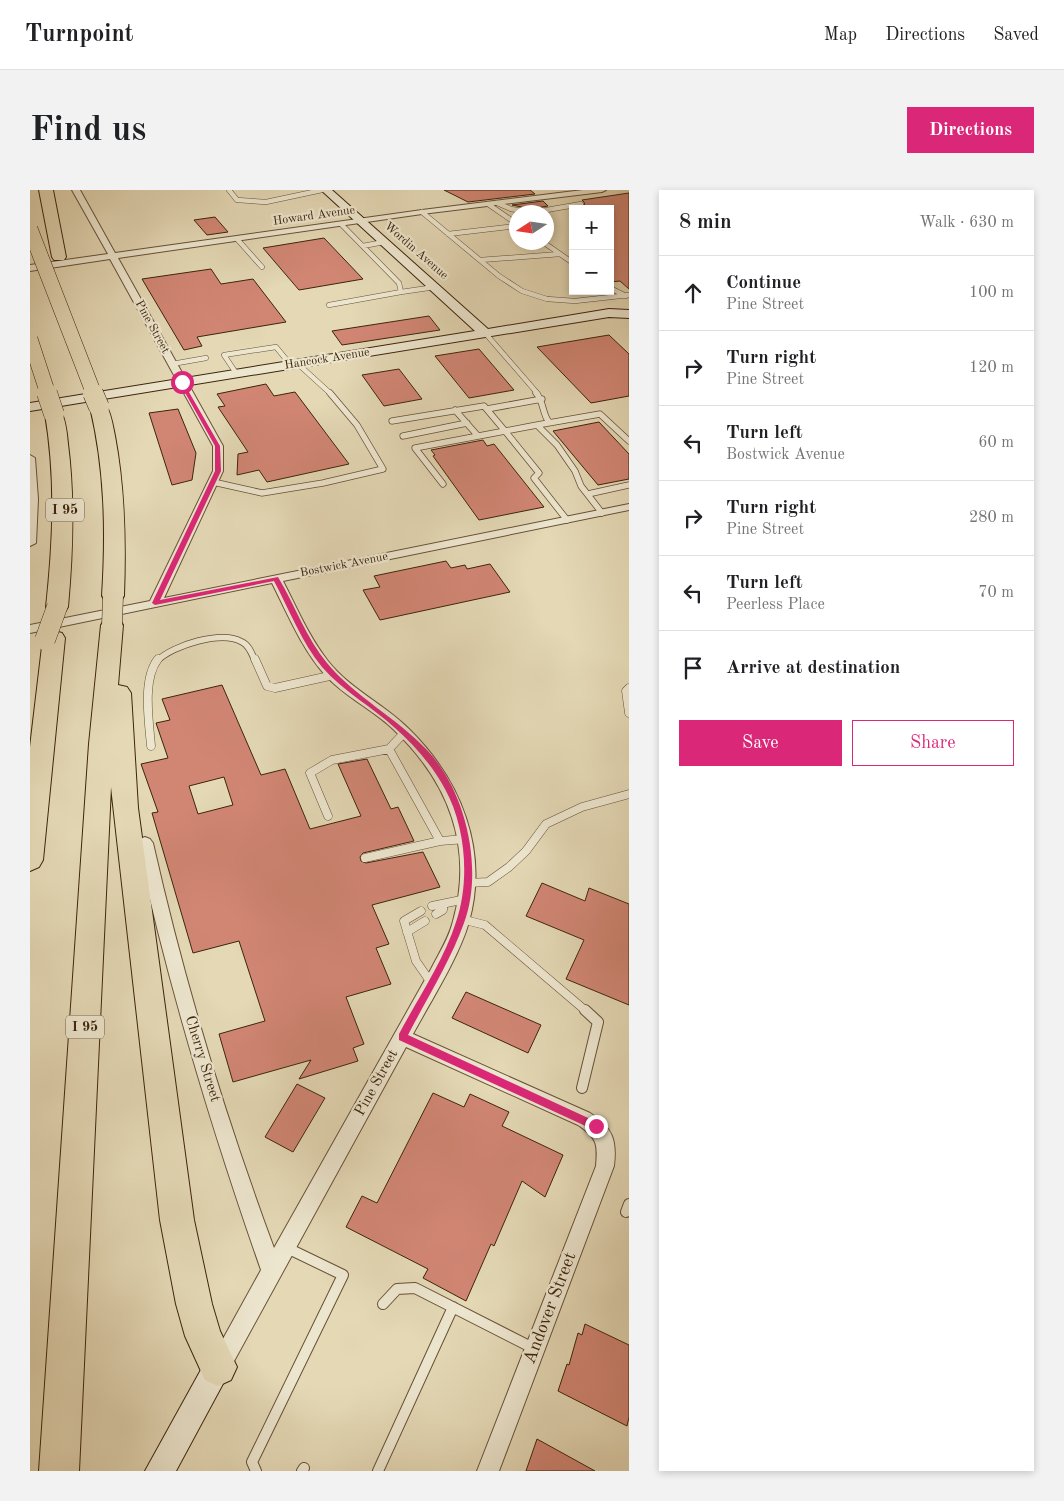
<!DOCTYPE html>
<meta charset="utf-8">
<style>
:root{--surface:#fff;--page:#f2f2f2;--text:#202124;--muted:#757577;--line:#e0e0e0;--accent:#db2777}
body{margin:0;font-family:"Old Standard TT",serif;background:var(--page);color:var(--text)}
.controls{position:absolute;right:15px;top:15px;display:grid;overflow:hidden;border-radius:0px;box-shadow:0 2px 8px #0003}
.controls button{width:45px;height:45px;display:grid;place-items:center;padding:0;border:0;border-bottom:1px solid var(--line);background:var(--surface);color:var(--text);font:25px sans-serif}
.compass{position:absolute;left:479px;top:15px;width:45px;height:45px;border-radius:50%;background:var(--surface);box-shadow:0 2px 8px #0003;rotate:258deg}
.stop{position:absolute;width:15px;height:15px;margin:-11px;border:4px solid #db2777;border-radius:50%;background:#fff}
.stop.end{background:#db2777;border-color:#fff;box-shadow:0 1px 5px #0008}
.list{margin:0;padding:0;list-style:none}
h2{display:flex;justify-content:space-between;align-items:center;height:65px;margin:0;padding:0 20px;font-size:21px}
h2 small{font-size:16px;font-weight:400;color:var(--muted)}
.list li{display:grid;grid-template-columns:32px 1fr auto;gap:15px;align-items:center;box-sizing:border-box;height:75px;padding:0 20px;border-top:1px solid var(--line)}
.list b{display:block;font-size:19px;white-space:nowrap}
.list p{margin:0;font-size:16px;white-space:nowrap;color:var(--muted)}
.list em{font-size:16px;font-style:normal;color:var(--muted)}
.actions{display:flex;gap:10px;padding:15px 20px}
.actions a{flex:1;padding:11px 0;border:1px solid var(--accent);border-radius:0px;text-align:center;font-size:18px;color:var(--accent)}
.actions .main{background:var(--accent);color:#fff}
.icon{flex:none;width:28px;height:28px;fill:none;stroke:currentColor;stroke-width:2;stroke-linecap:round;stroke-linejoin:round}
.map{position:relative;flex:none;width:599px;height:1281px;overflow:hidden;border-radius:0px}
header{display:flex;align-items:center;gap:30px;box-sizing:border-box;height:70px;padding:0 25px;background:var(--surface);border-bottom:1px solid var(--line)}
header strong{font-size:24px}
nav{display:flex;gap:28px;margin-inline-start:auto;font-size:18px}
.intro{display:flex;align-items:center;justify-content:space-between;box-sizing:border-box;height:120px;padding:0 30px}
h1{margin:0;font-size:35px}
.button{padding:12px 22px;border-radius:0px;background:var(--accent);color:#fff;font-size:18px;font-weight:700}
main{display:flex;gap:30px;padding:0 30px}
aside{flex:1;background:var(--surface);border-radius:0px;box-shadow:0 2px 8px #0003}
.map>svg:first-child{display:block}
.building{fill:#d18674;stroke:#3d240b;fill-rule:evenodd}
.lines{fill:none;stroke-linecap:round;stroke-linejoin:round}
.lane-far3-casing{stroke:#675136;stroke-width:5.5}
.lane-far2-casing{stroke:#675136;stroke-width:7}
.lane-far1-casing{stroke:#675136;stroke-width:9}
.lane-casing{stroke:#675136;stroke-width:12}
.street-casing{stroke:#675136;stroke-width:2}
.secondary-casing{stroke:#3d240b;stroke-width:2}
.highway-casing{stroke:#3d240b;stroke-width:2}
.lane-far3{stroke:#ede6cf;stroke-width:4.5}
.lane-far2{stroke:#ede6cf;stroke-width:5.5}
.lane-far1{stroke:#ede6cf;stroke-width:8}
.lane{stroke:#ede6cf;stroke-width:10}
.street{fill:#ede6cf;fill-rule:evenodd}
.secondary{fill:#ede6cf;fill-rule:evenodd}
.highway{fill:#e4d8b5;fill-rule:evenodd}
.highway-bridge-far1-casing{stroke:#3d240b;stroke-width:16;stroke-linecap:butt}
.highway-bridge-casing{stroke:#3d240b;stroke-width:21;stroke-linecap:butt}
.highway-bridge-far1{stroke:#e4d8b5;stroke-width:15}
.highway-bridge{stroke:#e4d8b5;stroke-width:20}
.route{fill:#db2777}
.labels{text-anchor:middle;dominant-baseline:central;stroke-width:4.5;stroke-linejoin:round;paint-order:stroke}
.far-street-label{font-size:12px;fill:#3d240b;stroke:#ede6cf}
.shield{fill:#ede6cf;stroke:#725e46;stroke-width:1}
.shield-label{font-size:14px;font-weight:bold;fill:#3d240b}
.street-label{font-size:15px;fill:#3d240b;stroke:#ede6cf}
.near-street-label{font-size:18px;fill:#3d240b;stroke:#ede6cf}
</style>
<header>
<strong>Turnpoint</strong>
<nav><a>Map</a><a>Directions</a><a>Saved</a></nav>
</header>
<div class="intro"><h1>Find us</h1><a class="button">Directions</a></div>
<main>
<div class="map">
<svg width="599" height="1281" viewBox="0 0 599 1281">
<rect width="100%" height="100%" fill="#e4d8b5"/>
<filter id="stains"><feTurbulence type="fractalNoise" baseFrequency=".004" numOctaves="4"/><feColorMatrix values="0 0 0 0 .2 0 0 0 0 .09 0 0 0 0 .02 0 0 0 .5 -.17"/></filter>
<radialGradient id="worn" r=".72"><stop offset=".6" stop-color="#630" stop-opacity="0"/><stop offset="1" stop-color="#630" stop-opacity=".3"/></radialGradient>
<path class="building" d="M 414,0 L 500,0 L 505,4 L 438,12 Z
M 599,3 L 599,99 L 590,91 L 580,92 L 580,19 L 548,19 L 555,16 L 554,12 L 552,10 Z
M 513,11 L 518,16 L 501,19 L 482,15 Z
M 185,27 L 198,42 L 177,45 L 164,30 Z
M 294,48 L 333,89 L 269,100 L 233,58 Z
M 181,79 L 191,94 L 223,89 L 256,132 L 167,147 L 172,156 L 154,160 L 112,89 Z
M 399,126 L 410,140 L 312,155 L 302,141 Z
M 579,145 L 599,164 L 599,206 L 561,213 L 507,157 Z
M 449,159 L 484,200 L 439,208 L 405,166 Z
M 369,179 L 392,209 L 354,216 L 332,185 Z
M 236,194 L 244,206 L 265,202 L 319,274 L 237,292 L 229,280 L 207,285 L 208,264 L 218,262 L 188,217 L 195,216 L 187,204 Z
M 148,219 L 166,263 L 162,290 L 142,295 L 119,223 Z
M 569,232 L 599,264 L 599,289 L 568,295 L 523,241 Z
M 453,250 L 457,256 L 464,254 L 514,317 L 449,330 L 403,266 L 405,265 L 401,260 Z
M 416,371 L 421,378 L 435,375 L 437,379 L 460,374 L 480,402 L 350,430 L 333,400 L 350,397 L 344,386 Z
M 192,495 L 231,585 L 255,579 L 280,639 L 331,626 L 308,574 L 337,569 L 361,619 L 368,617 L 384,651 L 333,663 L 330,667 L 331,671 L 336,673 L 393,662 L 410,697 L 342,715 L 359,754 L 346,758 L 361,794 L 316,807 L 334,854 L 323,858 L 328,871 L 269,889 L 281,870 L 203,892 L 189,844 L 235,831 L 209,751 L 163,763 L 122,623 L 128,622 L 111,574 L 138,568 L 126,533 L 140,530 L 132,509 ZM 194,587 L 203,615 L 168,624 L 159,596 Z
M 512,693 L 555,711 L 559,698 L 599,714 L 599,815 L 536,789 L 554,750 L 496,726 Z
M 436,802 L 511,835 L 498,863 L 422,828 Z
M 267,894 L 295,908 L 263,962 L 235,947 Z
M 403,903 L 434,917 L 440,904 L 479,922 L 472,936 L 533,965 L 515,1007 L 492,991 L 464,1056 L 461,1054 L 436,1111 L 393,1088 L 398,1079 L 316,1037 L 332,1006 L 347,1013 Z
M 555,1134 L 599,1155 L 599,1227 L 597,1236 L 528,1201 L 537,1174 L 539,1175 L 548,1143 L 552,1145 Z
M 507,1249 L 565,1281 L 496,1281 Z"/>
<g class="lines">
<g class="lane-far3-casing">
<path id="lane-far3" d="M 199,0 L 207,10 L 236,12 L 292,0
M 467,13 L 481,19 L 499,22
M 458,14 L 487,34
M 392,22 L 469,86 L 492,101 L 517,109 L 545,111 L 599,105
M 505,22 L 551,14
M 418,44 L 487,36
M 207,49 L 232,77
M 513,52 L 543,73
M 333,56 L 354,52
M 450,70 L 530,64
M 580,98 L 596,106
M 371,102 L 405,97
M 299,115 L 371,102 L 369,93 L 312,35
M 456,144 L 508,204
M 267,173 L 301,204
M 142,174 L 176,168
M 206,183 L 194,165 L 246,157 L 260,174"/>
</g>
<g class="lane-far2-casing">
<path id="lane-far2" d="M 506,203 C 514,211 512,224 519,232
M 457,219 L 512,209
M 425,220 L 448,246
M 362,231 L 454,216 L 475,241 L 385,258 L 413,294
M 507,235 L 475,241 L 509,283 L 504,288 L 537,330
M 373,246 L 437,233
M 183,292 L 232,303 L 293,293 L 353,279 L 327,235 L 300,203
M 558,304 L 599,295
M 572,323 L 551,296 L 545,281 L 527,255 L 507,235 L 570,224 L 599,251
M 127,471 C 143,455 192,440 212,452 C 219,455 222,464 225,471"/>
</g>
<g class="lane-far1-casing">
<path id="lane-far1" d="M 225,469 L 237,496 L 245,498 L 304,485
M 599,498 L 596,501 L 599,523
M 374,543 L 359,559 L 410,651 L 436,649
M 121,556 C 119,531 112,489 128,469
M 298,626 L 280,583 L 302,570 L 359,559
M 335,668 L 410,651
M 438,693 L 458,692 L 479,677 L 496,661 L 516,634 L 552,617 L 599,604
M 402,716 L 436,709
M 391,721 L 374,731 L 386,771 L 402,794
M 406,724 L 413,720 L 413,714
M 431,729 L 455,735 L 556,821
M 377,742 L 395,731"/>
</g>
<g class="lane-casing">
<path id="lane" d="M 552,898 L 568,832 L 555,820
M 596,1022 L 599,1014
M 353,1114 L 367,1099 L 385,1098 L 505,1159
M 226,1281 L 222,1272 L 313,1085 L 255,1057
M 272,1281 L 274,1278
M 348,1281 L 423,1117"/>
</g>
<g class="street-casing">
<path id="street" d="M 42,0 L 50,0 L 85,63 L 392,20 L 553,0 L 576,0 L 572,2 L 392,24 L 88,68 L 193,256 L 193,281 L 134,408 L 599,314 L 599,320 L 253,391 C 267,418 279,447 298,471 C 320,499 354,514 379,539 C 431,590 459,660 439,732 C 429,767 401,811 383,844 L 560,923 C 583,938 587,950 584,976 L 469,1281 L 447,1281 L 566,976 C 568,953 567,948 548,935 L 376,857 L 197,1184 L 189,1187 L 181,1184 L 178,1176 L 231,1080 C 182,940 139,798 107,653 L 110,649 L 115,647 L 120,649 L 123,653 C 154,791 195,926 244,1058 L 401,779 C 409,763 419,748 423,731 C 444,656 418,591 363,539 C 342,519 315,507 295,485 C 272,459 258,425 242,393 L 0,443 L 0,435 L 120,411 L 183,281 L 183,256 L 80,69 L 0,81 L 0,75 L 78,64 Z
M 0,265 L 5,268 L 8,309 L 6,353 L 0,356 Z"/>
</g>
<g class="secondary-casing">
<path id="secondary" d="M 291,0 L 302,0 L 458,139 L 579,119 L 599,120 L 599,128 L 579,127 L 0,221 L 0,213 L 445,141 Z
M 188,1163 L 198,1167 L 202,1177 L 146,1281 L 115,1281 L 178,1167 Z"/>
</g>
<g class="highway-casing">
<path id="highway" d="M 9,0 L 23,0 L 36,67 L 34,70 L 24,70 L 22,67 Z
M 69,212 L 75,213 C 81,222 83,236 85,246 C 95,299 96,352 94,406 L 91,411 L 83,413 L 75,411 L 72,406 C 76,342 75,280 60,217 L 63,213 Z
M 24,219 L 30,220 C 36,229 37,244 38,254 C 45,308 43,362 38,417 L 35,422 L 27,424 L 19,422 L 16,417 C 23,352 26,289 15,224 L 18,220 Z
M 82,428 L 90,430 L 93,435 L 88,495 L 97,497 L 101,503 L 108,618 L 164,1030 L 182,1114 L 190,1141 L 207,1177 L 201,1190 L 188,1196 L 175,1190 L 155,1146 L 146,1114 L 130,1030 L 81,597 L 49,1281 L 9,1281 L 59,554 L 71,435 L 74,430 Z
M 24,441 L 32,443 L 35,448 L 13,670 L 9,677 L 0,681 L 0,557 L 13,448 L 16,443 Z"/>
</g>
<use href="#lane-far3" class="lane-far3"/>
<use href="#lane-far2" class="lane-far2"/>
<use href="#lane-far1" class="lane-far1"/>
<use href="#lane" class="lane"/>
<use href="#street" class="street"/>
<use href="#secondary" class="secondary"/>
<use href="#highway" class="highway"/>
<g class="highway-bridge-far1-casing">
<path id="highway-bridge-far1" d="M 0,39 L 64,204
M 0,149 L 18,204"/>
</g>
<g class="highway-bridge-casing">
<path id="highway-bridge" d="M 17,203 L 24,224
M 63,203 L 69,217
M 82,435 L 83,406
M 15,450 L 27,417"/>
</g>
<use href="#highway-bridge-far1" class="highway-bridge-far1"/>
<use href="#highway-bridge" class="highway-bridge"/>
</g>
<path class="route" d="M 152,190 L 190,256 L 191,281 L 130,410 L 248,387 C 265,415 276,448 297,473 C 325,507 366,527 397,560 C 436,601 454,679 434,733 C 420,772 397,808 378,845 L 569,933 L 569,939 L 562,939 L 369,850 L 369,844 C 388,808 414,770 426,732 C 440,692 436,637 415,599 C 402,575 385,556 365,538 C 341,516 314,502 292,477 C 272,453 259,419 244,391 L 125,415 L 122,413 L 185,281 L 185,256 L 149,192 Z"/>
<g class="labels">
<g class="far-street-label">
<text transform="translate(284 26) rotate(-8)">Howard Avenue</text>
<text transform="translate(386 61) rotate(41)">Wordin Avenue</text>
<text transform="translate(122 137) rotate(61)">Pine Street</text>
<text transform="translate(297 169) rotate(-9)">Hancock Avenue</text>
<text transform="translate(314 375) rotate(-11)">Bostwick Avenue</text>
</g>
<g class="shield">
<rect x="16" y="308.5" width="38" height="23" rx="4"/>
<rect x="36" y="825.5" width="38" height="23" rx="4"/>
</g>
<g class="shield-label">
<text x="35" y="320">I 95</text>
<text x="55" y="837">I 95</text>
</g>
<g class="street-label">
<text transform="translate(172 869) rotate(73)">Cherry Street</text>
<text transform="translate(347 893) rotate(-61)">Pine Street</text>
</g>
<g class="near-street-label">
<text transform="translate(520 1118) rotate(-69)">Andover Street</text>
</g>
</g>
<rect width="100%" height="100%" filter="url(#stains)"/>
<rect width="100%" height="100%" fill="url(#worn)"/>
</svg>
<div class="controls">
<button>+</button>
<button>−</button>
</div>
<svg class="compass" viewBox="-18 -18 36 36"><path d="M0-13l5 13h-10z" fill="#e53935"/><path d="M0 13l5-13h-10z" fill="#757577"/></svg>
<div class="stop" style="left:152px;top:192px"></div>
<div class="stop end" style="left:566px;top:936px"></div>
</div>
<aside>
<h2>8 min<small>Walk · 630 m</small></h2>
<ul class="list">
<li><svg class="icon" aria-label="ahead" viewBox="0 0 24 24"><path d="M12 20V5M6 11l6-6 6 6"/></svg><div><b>Continue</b><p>Pine Street</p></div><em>100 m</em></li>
<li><svg class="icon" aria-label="right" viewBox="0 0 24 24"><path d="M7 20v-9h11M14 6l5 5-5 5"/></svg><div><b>Turn right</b><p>Pine Street</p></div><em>120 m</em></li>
<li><svg class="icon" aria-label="left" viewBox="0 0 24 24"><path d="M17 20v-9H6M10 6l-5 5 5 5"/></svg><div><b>Turn left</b><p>Bostwick Avenue</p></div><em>60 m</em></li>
<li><svg class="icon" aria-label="right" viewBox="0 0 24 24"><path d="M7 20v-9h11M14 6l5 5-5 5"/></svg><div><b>Turn right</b><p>Pine Street</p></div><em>280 m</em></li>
<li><svg class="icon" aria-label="left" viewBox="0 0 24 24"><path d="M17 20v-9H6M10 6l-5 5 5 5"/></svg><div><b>Turn left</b><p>Peerless Place</p></div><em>70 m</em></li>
<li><svg class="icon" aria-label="arrive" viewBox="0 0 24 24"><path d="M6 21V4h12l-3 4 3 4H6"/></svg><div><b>Arrive at destination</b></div></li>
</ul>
<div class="actions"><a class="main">Save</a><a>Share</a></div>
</aside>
</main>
